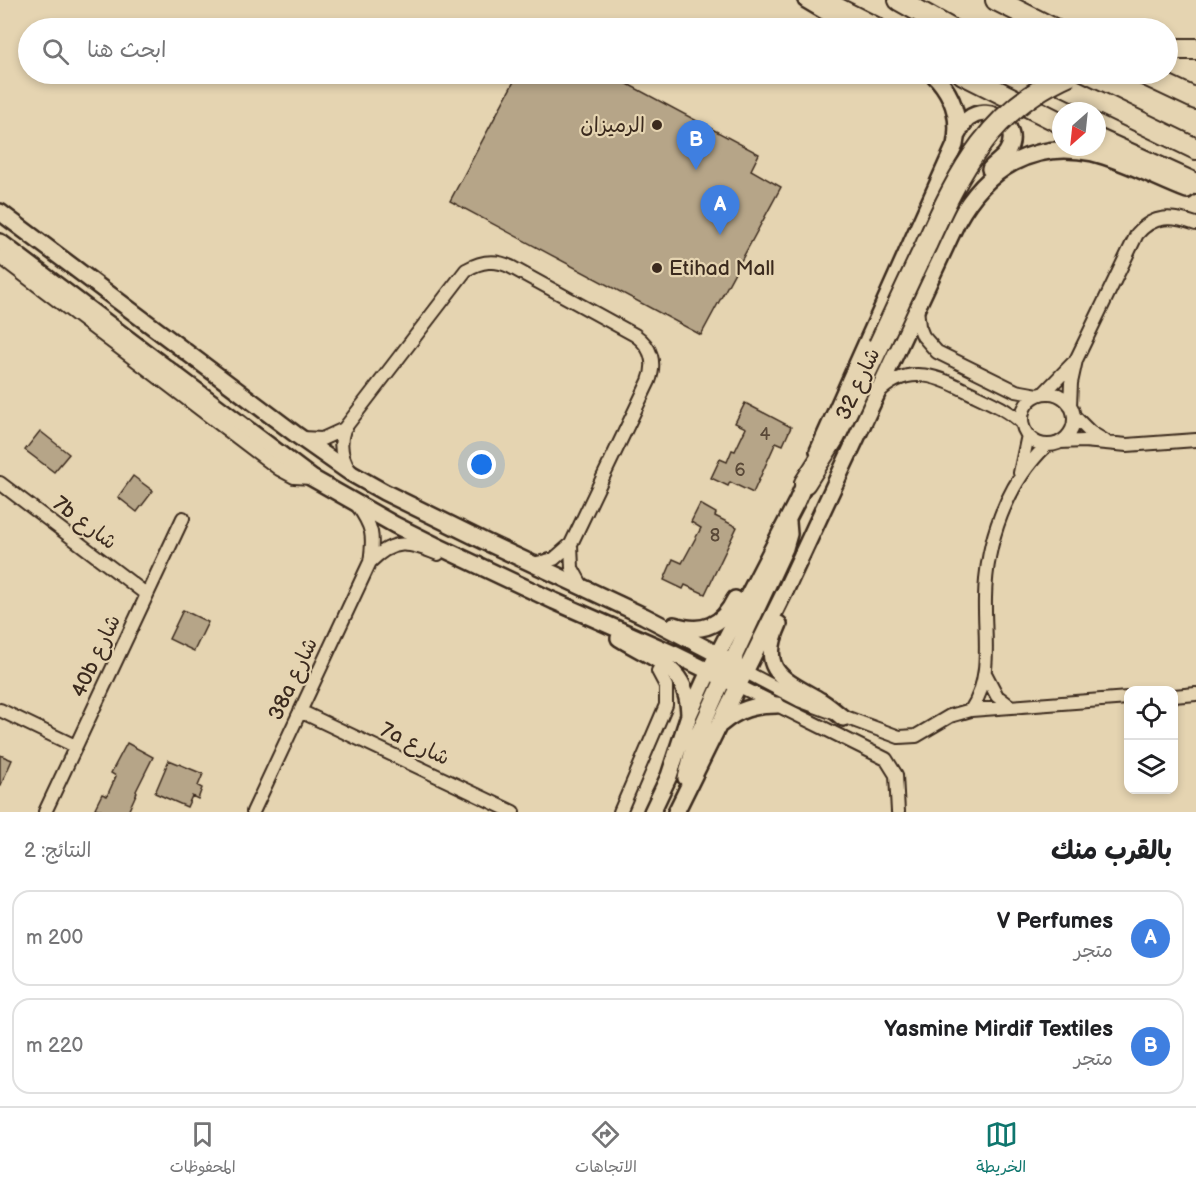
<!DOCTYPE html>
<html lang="ar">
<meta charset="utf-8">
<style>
:root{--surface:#fff;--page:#f2f2f2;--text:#202124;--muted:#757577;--line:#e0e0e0;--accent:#0f766e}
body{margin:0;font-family:"Balsamiq Sans","Playpen Sans Arabic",sans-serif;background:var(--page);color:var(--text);direction:rtl}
.controls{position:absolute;right:18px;bottom:18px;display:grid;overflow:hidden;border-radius:12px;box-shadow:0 3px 9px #0003}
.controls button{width:54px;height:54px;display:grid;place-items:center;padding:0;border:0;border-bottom:2px solid var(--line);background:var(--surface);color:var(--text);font:30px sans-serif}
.compass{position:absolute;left:1052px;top:102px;width:54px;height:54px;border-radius:50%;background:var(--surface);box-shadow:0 3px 9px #0003;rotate:207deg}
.you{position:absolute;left:482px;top:465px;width:21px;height:21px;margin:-15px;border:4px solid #fff;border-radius:50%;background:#1a73e8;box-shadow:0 0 0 9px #1a73e833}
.badge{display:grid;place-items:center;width:39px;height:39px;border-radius:50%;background:var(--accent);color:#fff;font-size:20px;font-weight:700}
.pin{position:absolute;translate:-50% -50px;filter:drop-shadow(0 2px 3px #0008)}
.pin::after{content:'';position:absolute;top:32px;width:21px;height:18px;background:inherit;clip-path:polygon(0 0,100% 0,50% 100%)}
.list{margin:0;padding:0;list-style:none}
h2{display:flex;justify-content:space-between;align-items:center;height:78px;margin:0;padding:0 24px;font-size:26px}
h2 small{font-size:20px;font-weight:400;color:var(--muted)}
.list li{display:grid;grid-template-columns:39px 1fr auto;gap:18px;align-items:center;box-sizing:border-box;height:96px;margin:0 12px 12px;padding:0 12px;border:2px solid var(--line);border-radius:18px}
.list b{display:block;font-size:22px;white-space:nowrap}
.list p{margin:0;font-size:20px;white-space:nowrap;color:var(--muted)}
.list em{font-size:20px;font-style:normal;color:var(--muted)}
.icon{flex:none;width:33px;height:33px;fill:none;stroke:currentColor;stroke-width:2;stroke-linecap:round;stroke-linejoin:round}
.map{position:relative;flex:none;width:1196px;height:812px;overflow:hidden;direction:ltr}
.search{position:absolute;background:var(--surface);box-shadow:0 3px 9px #0003;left:18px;right:18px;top:18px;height:66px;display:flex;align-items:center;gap:15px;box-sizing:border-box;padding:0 21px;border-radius:33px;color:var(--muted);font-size:22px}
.sheet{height:294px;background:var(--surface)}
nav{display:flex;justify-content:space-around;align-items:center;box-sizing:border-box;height:84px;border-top:2px solid var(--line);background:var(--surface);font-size:16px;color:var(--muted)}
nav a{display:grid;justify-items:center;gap:3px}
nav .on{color:var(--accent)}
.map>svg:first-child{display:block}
.building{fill:#b6a588;stroke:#3b2a1e;stroke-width:1.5}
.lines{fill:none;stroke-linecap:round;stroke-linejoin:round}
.minor-casing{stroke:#3b2a1e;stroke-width:16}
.tertiary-casing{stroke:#3b2a1e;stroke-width:20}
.trunk-casing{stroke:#3b2a1e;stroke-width:24}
.minor{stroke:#e5d4b1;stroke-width:12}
.tertiary{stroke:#e5d4b1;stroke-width:15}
.trunk{stroke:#e5d4b1;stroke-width:20}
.trunk-bridge-casing{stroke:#3b2a1e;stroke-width:24;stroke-linecap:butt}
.trunk-bridge{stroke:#e5d4b1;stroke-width:20}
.poi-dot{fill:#3b2a1e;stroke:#e5d4b1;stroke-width:2}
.labels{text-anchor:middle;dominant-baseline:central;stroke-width:4.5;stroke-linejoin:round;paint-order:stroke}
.number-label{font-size:18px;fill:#5a4938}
.poi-label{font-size:21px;fill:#3b2a1e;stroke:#e5d4b1;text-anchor:end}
.street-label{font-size:21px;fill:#3b2a1e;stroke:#e5d4b1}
</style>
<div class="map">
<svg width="1196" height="812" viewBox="0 0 1196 812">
<rect width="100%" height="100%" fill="#e5d4b1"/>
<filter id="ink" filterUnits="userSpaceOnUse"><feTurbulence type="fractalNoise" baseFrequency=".0167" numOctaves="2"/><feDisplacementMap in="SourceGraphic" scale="12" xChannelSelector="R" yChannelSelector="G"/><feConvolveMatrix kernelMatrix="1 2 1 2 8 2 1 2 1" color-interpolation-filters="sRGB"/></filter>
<g filter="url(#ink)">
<path class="building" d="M 518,74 L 609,74 L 759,154 L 751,170 L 781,187 L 701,335 L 450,201 Z
M 745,403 L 791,427 L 783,445 L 776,442 L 753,493 L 730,482 L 728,486 L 711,478 L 720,459 L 727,462 L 732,450 L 735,451 L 746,428 L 735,423 Z
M 40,431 L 69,454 L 54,472 L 25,450 Z
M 133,476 L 153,491 L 137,512 L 118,497 Z
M 700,504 L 716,513 L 715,516 L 737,527 L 705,594 L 685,585 L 683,589 L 664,580 L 673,559 L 682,563 L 701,528 L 691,522 Z
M 183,610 L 208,622 L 194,651 L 169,639 Z
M 127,743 L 153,757 L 136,791 L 137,792 L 128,812 L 105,812 L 95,808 L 102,794 L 107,796 L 116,776 L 111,773 Z
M 0,755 L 12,760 L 0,787 Z
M 169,760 L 203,774 L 198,786 L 202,788 L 198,799 L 192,796 L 187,807 L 155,793 Z"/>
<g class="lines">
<g class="minor-casing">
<path id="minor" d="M 0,257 L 279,469 L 294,477 L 312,478
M 917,309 L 919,326 L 923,336 L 937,352 L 1016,391 L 1038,395
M 878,393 C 910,361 941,378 975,395 C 992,403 1008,410 1022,423
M 1044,393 L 1073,363
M1022 419a26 26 0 1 1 52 0a26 26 0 1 1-52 0Z
M 1070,406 L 1071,383 L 1076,360 L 1137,234 C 1154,214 1173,216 1196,224
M 1074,416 L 1090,432 L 1105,441
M 344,429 C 339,444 341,458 350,471
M 302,438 L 322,439 L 344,429 L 466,270 C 481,261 495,259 511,267 L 635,335 C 652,347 656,363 649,381 L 571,544 L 554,559 L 533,564
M 1060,442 L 1084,441 L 1127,445 L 1196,440
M 1020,473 L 1028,435
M 0,483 L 146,594
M 571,544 L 572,568 L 583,588
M 370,562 C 394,538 409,542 438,554
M 746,672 L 799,700 L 899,737 L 916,736 L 950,716 L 971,710 L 1128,698
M 986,675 L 997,696 L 1010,706
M 739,686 L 886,759 L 896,775 L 898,812
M 1174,696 L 1196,694
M 0,710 L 75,746
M 971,710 C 993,677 984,636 985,598 C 986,542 1006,484 1047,445
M 300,711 L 513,812
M 45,812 L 183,518
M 253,812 L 370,562 C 374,536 373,527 357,505
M 620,812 L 666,705 L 666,686 L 658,671"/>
</g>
<g class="tertiary-casing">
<path id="tertiary" d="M 806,0 L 853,28
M 957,135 C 960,130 963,123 968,119 C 990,101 1023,128 1007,152 C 1003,159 995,163 990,169
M 0,212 L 298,436 L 352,474 L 384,492 L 488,543 L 644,616 L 717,654 L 746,672
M 0,242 L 312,478 L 395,525 L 435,545 L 554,601 L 672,653 L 739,686
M 818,451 L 955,145 C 961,117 953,94 933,74
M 779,624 C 757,672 785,680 821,701 C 829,706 836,712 843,718
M 674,625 C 703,634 722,626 735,599
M 619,638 C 654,660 688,666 689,715
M 733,672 L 735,655 L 785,548 L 789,534 L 788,522
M 721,724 C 738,709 755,705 777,705
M 686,778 L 696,739 L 721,684 L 722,668
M 652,812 L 669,776 L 689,715 L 709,671 L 797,501 L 809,473
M 676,812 L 786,589 L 957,222 C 986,169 1032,140 1093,153 C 1125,161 1156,178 1187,190"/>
</g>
<g class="trunk-casing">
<path id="trunk" d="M 821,0 L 876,28
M 899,0 L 949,28
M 996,0 L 1052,28
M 1168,49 L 1196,49
M 963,74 L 1061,123
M 1041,74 L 1196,149
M 1143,74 L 1196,99
M 1097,139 L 1196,184
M 805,483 L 835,436 L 879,345"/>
</g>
<use href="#minor" class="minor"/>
<use href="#tertiary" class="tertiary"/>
<use href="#trunk" class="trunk"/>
<g class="trunk-bridge-casing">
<path id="trunk-bridge" d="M 879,345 C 895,311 910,278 926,245 C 960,170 990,109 1070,74"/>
</g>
<use href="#trunk-bridge" class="trunk-bridge"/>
</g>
</g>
<g class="poi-dot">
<circle cx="657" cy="125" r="6"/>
<circle cx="657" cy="268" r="6"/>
</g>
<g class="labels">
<g class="number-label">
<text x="765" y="434">4</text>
<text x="740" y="470">6</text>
<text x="715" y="535">8</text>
</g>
<g class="poi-label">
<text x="645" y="125">الرميزان</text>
<text x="669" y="268" text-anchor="start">Etihad Mall</text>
</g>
<g class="street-label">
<text transform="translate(858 384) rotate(-65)">شارع 32</text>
<text transform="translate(85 523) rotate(37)">7b شارع</text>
<text transform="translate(96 656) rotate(-65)">40b شارع</text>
<text transform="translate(293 679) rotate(-65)">38a شارع</text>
<text transform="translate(415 744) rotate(25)">7a شارع</text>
</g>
</g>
</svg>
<div class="controls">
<button><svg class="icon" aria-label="locate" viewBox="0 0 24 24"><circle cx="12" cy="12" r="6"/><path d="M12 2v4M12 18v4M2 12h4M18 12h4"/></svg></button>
<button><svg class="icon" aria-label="layers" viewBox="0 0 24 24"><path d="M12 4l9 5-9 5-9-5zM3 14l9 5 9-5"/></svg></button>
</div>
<svg class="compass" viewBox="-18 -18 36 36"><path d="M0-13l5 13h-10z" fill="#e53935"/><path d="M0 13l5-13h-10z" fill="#757577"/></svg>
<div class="you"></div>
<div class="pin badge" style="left:720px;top:235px;background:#3f7fe0">A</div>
<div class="pin badge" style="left:696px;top:170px;background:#3f7fe0">B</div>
<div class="search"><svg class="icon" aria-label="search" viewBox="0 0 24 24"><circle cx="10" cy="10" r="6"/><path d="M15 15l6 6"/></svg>ابحث هنا</div>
</div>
<section class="sheet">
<h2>بالقرب منك<small>النتائج: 2</small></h2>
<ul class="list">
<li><span class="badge" style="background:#3f7fe0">A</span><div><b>V Perfumes</b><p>متجر</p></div><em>200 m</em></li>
<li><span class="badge" style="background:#3f7fe0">B</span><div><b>Yasmine Mirdif Textiles</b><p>متجر</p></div><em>220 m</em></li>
</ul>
</section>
<nav>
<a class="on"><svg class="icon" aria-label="map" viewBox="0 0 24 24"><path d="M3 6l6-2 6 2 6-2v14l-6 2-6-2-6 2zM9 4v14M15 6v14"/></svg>الخريطة</a>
<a><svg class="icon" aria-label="directions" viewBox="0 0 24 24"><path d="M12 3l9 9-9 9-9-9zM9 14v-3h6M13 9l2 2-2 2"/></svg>الاتجاهات</a>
<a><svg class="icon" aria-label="saved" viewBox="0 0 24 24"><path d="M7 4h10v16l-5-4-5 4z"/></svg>المحفوظات</a>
</nav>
